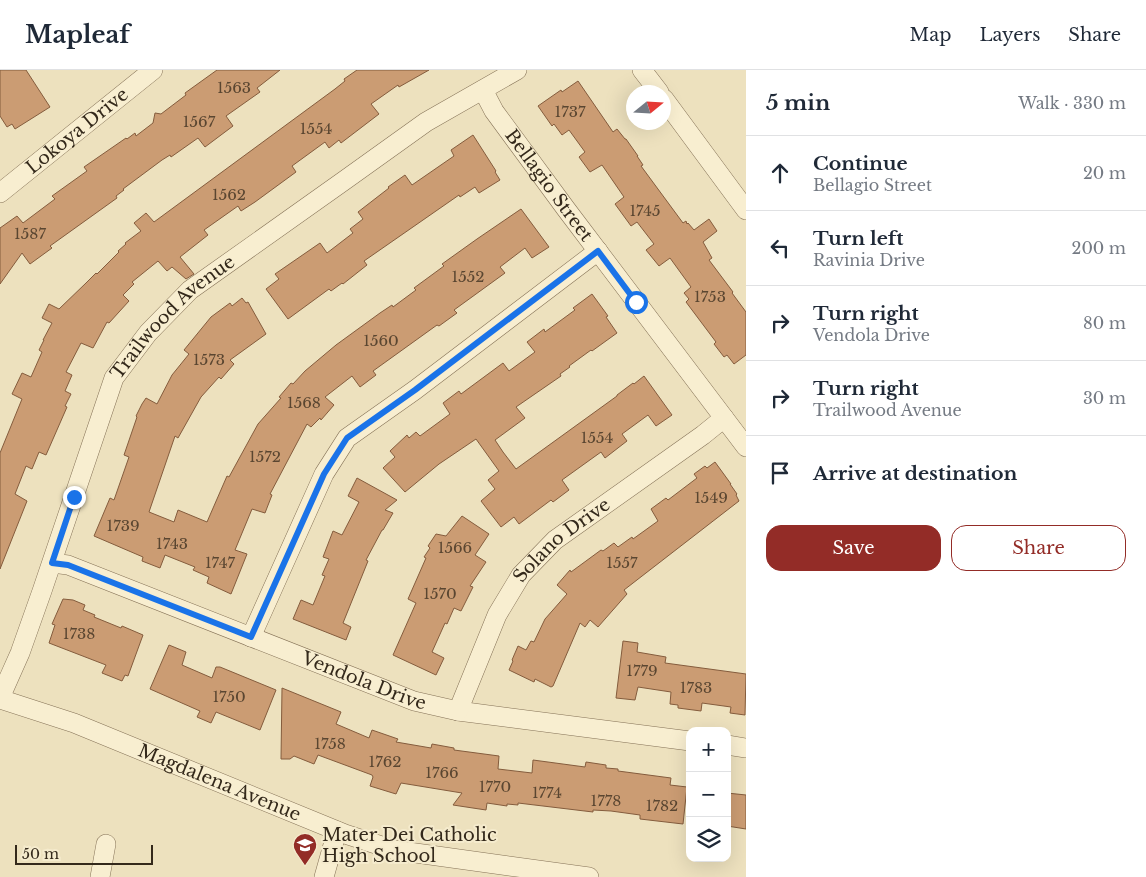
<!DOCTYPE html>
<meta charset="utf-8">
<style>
:root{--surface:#fff;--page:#f2f2f3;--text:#1f2937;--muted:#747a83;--line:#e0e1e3;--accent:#932c27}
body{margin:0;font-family:"Libre Baskerville",serif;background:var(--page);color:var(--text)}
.controls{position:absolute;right:15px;bottom:15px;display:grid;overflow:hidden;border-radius:10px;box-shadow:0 5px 20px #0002}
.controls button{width:45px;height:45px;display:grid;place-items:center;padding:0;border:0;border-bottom:1px solid var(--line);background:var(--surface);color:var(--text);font:25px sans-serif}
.compass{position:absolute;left:626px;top:15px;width:45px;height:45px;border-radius:50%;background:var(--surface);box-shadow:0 5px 20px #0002;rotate:72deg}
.scale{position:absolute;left:15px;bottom:12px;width:138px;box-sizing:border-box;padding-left:5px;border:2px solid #34291b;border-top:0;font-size:14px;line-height:18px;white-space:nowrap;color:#34291b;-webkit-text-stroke:4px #f5ebcd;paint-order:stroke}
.stop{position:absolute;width:15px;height:15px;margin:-11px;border:4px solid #1a73e8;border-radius:50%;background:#fff}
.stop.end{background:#1a73e8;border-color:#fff;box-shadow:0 1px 5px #0008}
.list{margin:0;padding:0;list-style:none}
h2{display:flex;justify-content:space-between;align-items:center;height:65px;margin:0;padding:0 20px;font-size:21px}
h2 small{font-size:16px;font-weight:400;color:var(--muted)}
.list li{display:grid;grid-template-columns:32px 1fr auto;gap:15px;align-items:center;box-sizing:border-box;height:75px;padding:0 20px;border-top:1px solid var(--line)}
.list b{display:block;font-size:19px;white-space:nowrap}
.list p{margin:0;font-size:16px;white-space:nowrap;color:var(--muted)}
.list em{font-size:16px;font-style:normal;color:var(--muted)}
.actions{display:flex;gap:10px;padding:15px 20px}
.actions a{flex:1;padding:11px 0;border:1px solid var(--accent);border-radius:15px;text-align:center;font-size:18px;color:var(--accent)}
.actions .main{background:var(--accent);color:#fff}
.icon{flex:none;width:28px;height:28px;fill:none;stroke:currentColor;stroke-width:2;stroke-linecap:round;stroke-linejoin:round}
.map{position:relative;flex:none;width:746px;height:807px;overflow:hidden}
header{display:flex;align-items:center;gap:30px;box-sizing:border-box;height:70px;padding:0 25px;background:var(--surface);border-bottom:1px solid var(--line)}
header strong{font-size:24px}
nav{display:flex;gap:28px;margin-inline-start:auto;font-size:18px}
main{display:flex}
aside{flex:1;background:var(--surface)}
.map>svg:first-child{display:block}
.building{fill:#cb9c73;stroke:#845c3d}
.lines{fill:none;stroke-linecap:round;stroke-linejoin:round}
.minor-casing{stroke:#857257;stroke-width:20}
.minor{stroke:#f8eed0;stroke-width:19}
.route{stroke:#1a73e8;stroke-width:6}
.labels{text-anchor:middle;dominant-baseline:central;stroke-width:4;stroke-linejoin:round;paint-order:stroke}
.number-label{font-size:15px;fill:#5a4631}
.street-label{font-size:18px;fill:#34291b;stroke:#f5ebcd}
.poi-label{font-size:18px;fill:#34291b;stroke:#f5ebcd;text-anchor:start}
</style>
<header>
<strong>Mapleaf</strong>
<nav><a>Map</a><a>Layers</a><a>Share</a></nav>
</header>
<main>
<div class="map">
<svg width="746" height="807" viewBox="0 0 746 807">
<rect width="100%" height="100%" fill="#ede1be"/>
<path class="building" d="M 0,0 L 26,0 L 50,37 L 15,59 L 12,54 L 7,57 L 0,46 Z
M 217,0 L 280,0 L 257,18 L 260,22 L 226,46 L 233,56 L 205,77 L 198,68 L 171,87 L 170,85 L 162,90 L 123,119 L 124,120 L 116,126 L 117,128 L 50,176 L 52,178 L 30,194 L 22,183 L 0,214 L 0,158 L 17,146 L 23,153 L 55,129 L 52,126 L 87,101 L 84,97 L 126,68 L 127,69 L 135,63 L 136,66 L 153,53 L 155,43 L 161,44 L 186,25 L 185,23 Z
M 357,0 L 429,0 L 399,17 L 398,15 L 371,34 L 379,44 L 341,73 L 339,70 L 329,78 L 325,72 L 292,96 L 296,102 L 255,132 L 241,141 L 238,136 L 204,160 L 208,165 L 180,187 L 194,204 L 186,209 L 172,197 L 167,201 L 158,191 L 132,212 L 134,214 L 123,225 L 129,231 L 109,253 L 107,252 L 93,278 L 81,273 L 66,302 L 72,305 L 65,321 L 71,324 L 65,336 L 67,337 L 46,385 L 39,382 L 32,399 L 26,396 L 15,424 L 27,431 L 0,499 L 0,383 L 22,329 L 12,324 L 22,303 L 31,307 L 42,282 L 39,280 L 44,270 L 43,270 L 52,253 L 42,248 L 49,234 L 59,239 L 86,213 L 96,203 L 97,204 L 119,182 L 118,181 L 126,174 L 125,173 L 141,161 L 134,153 L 146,143 L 154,152 L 335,19 L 345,11 L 344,9 Z
M 578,11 L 613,62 L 617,59 L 625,69 L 626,69 L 638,86 L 637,86 L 643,95 L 641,96 L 683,153 L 686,151 L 687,154 L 688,153 L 694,160 L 709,149 L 717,161 L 703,172 L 712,188 L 709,190 L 733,222 L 732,223 L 746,242 L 746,285 L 734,294 L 727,285 L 724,287 L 714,274 L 716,272 L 686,232 L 689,229 L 684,223 L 691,217 L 670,188 L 659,196 L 646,180 L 654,174 L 637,152 L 631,156 L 615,134 L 624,127 L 602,95 L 590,102 L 579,87 L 585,82 L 569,60 L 562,65 L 554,54 L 552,56 L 538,36 L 561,20 L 562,22 Z
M 473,65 L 496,101 L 495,102 L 500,110 L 479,123 L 475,117 L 460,127 L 459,125 L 364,191 L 367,195 L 343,214 L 342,213 L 331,221 L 329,219 L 288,249 L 266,219 L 279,209 L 275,204 L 320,173 L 327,183 L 353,163 L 350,159 L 363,149 L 358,142 L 389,118 L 388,117 L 405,105 L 412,115 L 454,86 L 451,80 Z
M 521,139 L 549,177 L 532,188 L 525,178 L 500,197 L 505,203 L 454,240 L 457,243 L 439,256 L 437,255 L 373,301 L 376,305 L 360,317 L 352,306 L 325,327 L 334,335 L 321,350 L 320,348 L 311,357 L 307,354 L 270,424 L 272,425 L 265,443 L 252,439 L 235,480 L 247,484 L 231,524 L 207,513 L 209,507 L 193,500 L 195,497 L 165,485 L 160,498 L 142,491 L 143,487 L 94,466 L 110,428 L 114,430 L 129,387 L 124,385 L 137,347 L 136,346 L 142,334 L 146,328 L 157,334 L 172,305 L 189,284 L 184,280 L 211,247 L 230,233 L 232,236 L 242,228 L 246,233 L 248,232 L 266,264 L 230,290 L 234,294 L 221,309 L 219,307 L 201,327 L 178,368 L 175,366 L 149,442 L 174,452 L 178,440 L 207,452 L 227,406 L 229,407 L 258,354 L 281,328 L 279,327 L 291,313 L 293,314 L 305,301 L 336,275 L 380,243 L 392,235 L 393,237 L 416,220 L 414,218 L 444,196 L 442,194 L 477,169 Z
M 592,224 L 608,246 L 606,247 L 617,263 L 592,281 L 591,280 L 569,296 L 570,297 L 560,304 L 561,306 L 516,337 L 525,348 L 495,370 L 503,382 L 516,399 L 617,326 L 617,325 L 633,313 L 634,314 L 644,306 L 672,345 L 656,356 L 648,345 L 622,364 L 627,371 L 605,388 L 601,382 L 562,410 L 569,420 L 553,432 L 551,430 L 519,454 L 514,447 L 501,457 L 481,431 L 495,419 L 488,410 L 499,401 L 476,369 L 439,394 L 405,422 L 383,398 L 395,387 L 390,381 L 407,365 L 409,368 L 416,362 L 420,366 L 450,344 L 443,333 L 459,321 L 461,324 L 503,293 L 509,301 L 535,282 L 527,272 L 544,259 L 545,262 L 575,240 L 573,238 Z
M 715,392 L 731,414 L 730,414 L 737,424 L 736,425 L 739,431 L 624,520 L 627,524 L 598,557 L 590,550 L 585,557 L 580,553 L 553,616 L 551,617 L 535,609 L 534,612 L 509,600 L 513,591 L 512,590 L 518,576 L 526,580 L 531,571 L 534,572 L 545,549 L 567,524 L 557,515 L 570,500 L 571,502 L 601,480 L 603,481 L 614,473 L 618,477 L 632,467 L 633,469 L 658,451 L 651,439 L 666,428 L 668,430 L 697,408 L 694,404 L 705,396 L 707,398 Z
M 357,408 L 397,430 L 385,440 L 393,443 L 383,460 L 382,460 L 366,490 L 368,491 L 343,553 L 351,557 L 346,570 L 293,549 L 301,530 L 313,535 L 325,506 L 322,505 L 329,489 L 323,487 L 333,461 L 342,465 L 359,432 L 348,426 Z
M 462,446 L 489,464 L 475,485 L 486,492 L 470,516 L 473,517 L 461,541 L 454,538 L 447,554 L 445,553 L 432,582 L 444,588 L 436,605 L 393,585 L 416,533 L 408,529 L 426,488 L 424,487 L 430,478 L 428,476 L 436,464 L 446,466 Z
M 63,529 L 73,530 L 85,535 L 83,540 L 95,545 L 94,547 L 121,558 L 122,556 L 143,565 L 128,606 L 125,605 L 122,611 L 102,603 L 106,595 L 49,573 L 55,555 L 52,554 Z
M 623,571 L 638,573 L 637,582 L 666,587 L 665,593 L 746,604 L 745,645 L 730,643 L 731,637 L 702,633 L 701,641 L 678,638 L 678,635 L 670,634 L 671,622 L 638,617 L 635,630 L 616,628 Z
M 169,575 L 186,582 L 182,595 L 212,608 L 216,597 L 220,597 L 276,620 L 260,660 L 216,642 L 211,653 L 197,647 L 200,641 L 150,619 Z
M 282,618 L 341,642 L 336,654 L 369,668 L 372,660 L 398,669 L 396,672 L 431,678 L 432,674 L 454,678 L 454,680 L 499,686 L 498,699 L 532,703 L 533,690 L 585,697 L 586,692 L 606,695 L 606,698 L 618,699 L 618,701 L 671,708 L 670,715 L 687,717 L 683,754 L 640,749 L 640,745 L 611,741 L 593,740 L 593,742 L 518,733 L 518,735 L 507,734 L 507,736 L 487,733 L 486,740 L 453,735 L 462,723 L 401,713 L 396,724 L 370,716 L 373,707 L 372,705 L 318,685 L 314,694 L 294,686 L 290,689 L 281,689 Z
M 727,723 L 746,725 L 746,759 L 727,756 Z"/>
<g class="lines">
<g class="minor-casing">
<g id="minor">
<path d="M 642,0 L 659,22"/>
<path id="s1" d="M 483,20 L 494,41 L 566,139 L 746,377"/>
<path d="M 664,29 L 746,140"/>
<path id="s2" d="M 0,123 L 153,0"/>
<path id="s3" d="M 52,493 L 68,495 L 414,631 L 458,641 L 690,671"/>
<path d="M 251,567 L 324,404 L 347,368 L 415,320 L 598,181"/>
<path id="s4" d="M 0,628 L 20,583 L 42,521 L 114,308 L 148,263 L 190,220 L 345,110 L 426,52 L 517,0"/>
<path id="s5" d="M 0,629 L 74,653 L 345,764 L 394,780 L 589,807"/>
<path id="s6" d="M 458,641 L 497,545 L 521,505 L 555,470 L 703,365 L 724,348"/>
<path d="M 727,675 L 746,678"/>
<path d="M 100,807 L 106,774"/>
<path d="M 324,807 L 337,761"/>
</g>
</g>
<use href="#minor" class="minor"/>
</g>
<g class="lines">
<path class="route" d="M 74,427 L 52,493 L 68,495 L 251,567 L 324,404 L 347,368 L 415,320 L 598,181 L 636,232"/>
</g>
<defs>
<g id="school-pin" transform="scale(1.25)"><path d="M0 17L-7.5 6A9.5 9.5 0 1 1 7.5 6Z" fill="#932c27" stroke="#f5ebcd"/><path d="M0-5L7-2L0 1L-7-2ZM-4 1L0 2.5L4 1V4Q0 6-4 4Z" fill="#fff"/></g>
</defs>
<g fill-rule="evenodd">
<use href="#school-pin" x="305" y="775"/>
</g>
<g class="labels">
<g class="number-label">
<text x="234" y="17">1563</text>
<text x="570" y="41">1737</text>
<text x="199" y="51">1567</text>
<text x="316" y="58">1554</text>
<text x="229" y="124">1562</text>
<text x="645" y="140">1745</text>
<text x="30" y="163">1587</text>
<text x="468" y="206">1552</text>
<text x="710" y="226">1753</text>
<text x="381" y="270">1560</text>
<text x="209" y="289">1573</text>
<text x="304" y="332">1568</text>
<text x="597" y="367">1554</text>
<text x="265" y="386">1572</text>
<text x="711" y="427">1549</text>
<text x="123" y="455">1739</text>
<text x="172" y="473">1743</text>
<text x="455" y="477">1566</text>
<text x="220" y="492">1747</text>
<text x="622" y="492">1557</text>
<text x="440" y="523">1570</text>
<text x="79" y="563">1738</text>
<text x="642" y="600">1779</text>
<text x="696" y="617">1783</text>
<text x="229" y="626">1750</text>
<text x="330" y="673">1758</text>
<text x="385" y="691">1762</text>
<text x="442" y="702">1766</text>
<text x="495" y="716">1770</text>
<text x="547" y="722">1774</text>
<text x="606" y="730">1778</text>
<text x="662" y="735">1782</text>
</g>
<g class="street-label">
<text stroke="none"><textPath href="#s2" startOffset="99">Lokoya Drive</textPath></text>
<text stroke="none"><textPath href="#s1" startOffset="116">Bellagio Street</textPath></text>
<text stroke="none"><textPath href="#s4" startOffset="425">Trailwood Avenue</textPath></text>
<text stroke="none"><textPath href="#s6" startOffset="204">Solano Drive</textPath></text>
<text stroke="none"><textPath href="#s3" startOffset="334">Vendola Drive</textPath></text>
<text stroke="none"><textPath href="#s5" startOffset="235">Magdalena Avenue</textPath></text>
</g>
<g class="poi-label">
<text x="322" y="765">Mater Dei Catholic<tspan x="322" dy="21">High School</tspan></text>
</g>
</g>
</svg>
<div class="controls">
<button>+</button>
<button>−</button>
<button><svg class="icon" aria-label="layers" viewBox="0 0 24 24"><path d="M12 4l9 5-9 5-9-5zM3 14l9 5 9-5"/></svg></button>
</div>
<svg class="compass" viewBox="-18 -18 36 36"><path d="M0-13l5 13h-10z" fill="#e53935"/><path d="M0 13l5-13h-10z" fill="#747a83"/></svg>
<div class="scale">50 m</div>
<div class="stop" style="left:636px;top:232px"></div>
<div class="stop end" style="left:74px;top:427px"></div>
</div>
<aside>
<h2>5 min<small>Walk · 330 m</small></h2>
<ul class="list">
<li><svg class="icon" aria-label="ahead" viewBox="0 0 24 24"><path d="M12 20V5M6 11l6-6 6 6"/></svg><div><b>Continue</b><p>Bellagio Street</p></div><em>20 m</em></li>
<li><svg class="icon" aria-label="left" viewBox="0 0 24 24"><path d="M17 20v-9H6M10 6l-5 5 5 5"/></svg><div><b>Turn left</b><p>Ravinia Drive</p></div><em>200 m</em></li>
<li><svg class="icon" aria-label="right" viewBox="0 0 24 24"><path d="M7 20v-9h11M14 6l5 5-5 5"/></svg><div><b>Turn right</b><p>Vendola Drive</p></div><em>80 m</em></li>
<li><svg class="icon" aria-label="right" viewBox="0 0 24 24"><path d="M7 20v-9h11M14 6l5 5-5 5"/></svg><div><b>Turn right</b><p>Trailwood Avenue</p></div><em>30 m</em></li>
<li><svg class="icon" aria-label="arrive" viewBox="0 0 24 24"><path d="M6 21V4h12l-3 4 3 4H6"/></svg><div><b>Arrive at destination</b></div></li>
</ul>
<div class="actions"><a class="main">Save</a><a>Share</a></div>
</aside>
</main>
